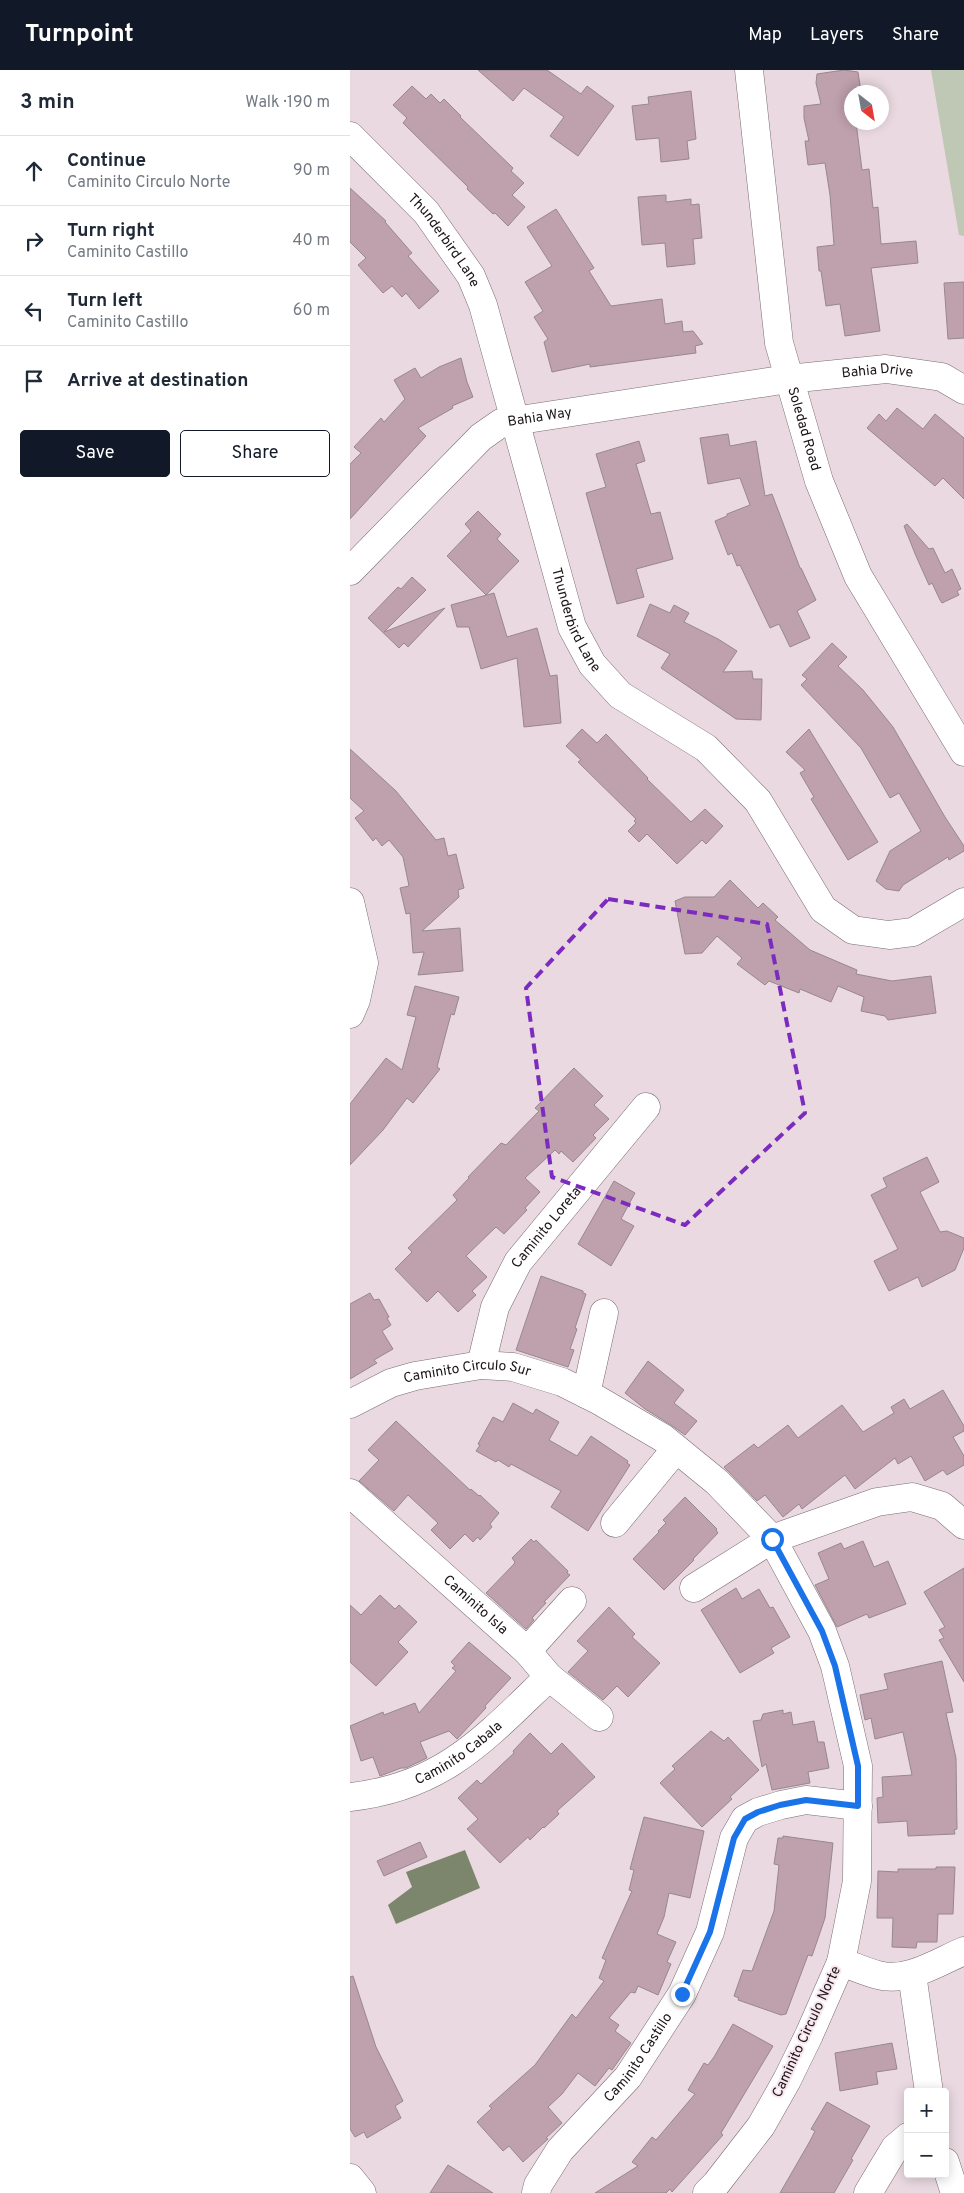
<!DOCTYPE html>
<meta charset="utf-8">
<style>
:root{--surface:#fff;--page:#f6f6f7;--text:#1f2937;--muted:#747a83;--line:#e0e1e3;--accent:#111827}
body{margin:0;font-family:Overpass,sans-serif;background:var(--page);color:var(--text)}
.controls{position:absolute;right:15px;bottom:15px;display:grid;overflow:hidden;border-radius:5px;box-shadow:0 2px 12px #0003}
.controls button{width:45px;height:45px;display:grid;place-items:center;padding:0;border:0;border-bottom:1px solid var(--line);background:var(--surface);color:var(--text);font:25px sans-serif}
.compass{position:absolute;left:494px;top:15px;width:45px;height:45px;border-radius:50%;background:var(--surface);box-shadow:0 2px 12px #0003;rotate:149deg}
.stop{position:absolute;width:15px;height:15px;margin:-11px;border:4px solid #1a73e8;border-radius:50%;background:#fff}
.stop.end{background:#1a73e8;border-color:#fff;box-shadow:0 1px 5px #0008}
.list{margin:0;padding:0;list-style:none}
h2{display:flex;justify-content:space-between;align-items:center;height:65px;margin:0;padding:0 20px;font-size:21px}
h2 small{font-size:16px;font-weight:400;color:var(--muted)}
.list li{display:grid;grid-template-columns:32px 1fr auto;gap:15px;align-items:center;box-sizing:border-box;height:70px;padding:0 20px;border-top:1px solid var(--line)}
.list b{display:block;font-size:19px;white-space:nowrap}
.list p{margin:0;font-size:16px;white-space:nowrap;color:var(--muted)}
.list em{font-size:16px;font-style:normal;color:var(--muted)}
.actions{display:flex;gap:10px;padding:15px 20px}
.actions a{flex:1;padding:11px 0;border:1px solid var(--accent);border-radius:5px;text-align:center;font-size:18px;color:var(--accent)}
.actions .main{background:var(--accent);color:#fff}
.icon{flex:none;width:28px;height:28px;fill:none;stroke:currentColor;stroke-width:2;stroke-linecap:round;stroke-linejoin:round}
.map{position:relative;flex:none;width:614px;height:2123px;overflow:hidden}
header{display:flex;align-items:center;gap:30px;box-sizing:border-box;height:70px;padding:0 25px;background:var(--accent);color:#fff}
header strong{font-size:24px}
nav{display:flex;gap:28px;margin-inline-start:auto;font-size:18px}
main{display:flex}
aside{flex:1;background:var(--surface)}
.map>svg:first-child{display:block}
.green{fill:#bfc7b5}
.water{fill:#7b866c}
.building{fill:#bfa0ad;stroke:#97888e}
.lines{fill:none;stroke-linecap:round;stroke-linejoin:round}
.minor-casing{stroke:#7a6c72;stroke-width:29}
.minor{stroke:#fff;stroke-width:28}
.route{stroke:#1a73e8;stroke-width:6}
.marked{fill:none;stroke:#7b2cbf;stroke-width:4;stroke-dasharray:10 6;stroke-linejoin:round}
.labels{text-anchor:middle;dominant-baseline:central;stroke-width:4;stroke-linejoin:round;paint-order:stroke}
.street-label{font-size:14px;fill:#1b1517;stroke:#f7e6ed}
</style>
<header>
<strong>Turnpoint</strong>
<nav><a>Map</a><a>Layers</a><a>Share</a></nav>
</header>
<main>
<aside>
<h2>3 min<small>Walk · 190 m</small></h2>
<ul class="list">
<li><svg class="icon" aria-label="ahead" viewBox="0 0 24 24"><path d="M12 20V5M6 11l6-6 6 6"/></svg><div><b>Continue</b><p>Caminito Circulo Norte</p></div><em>90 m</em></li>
<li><svg class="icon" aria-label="right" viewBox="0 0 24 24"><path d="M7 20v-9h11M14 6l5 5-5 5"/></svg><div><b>Turn right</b><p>Caminito Castillo</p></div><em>40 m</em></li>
<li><svg class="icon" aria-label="left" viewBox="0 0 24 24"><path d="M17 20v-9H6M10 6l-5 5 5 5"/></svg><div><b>Turn left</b><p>Caminito Castillo</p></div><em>60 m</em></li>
<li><svg class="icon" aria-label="arrive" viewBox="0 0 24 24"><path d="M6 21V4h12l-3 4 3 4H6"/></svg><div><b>Arrive at destination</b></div></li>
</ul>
<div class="actions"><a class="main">Save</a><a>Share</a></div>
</aside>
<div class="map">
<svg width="614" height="2123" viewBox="0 0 614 2123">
<rect width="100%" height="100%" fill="#ead9e0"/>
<path class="green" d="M 581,0 L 614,0 L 614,166 L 609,165 Z"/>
<path class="water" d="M 115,1780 L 130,1818 L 46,1854 L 38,1835 L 62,1817 L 56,1802 Z"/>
<path class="building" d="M 128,0 L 197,0 L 231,24 L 237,16 L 264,36 L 228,86 L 200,66 L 214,47 L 174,18 L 163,31 Z
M 494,0 L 508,2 L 511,22 L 502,22 L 502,52 L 506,52 L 512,100 L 519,99 L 523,138 L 528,137 L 531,174 L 566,171 L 568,193 L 521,198 L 530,261 L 495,266 L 490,234 L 476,236 L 471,201 L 469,201 L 467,177 L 484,175 L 480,125 L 475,93 L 458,95 L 455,71 L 459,71 L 454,48 L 454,36 L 471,34 L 466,13 L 467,4 Z
M 62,16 L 76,29 L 81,24 L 90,33 L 94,29 L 111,46 L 110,47 L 163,98 L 161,101 L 174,113 L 162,125 L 175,137 L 158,156 L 145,143 L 143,144 L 117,119 L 118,117 L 53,53 L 57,48 L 43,35 Z
M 341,21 L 346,69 L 337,71 L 339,89 L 311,92 L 309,68 L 286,70 L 282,36 L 299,34 L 298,27 Z
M 0,118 L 36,151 L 35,152 L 62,183 L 58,186 L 89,221 L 69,239 L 56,223 L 52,227 L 42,216 L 33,223 L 8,195 L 16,188 L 0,172 Z
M 316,125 L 316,132 L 341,129 L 341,135 L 349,134 L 352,168 L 343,169 L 345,194 L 317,197 L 315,173 L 292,175 L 288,127 Z
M 206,139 L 244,198 L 239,201 L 261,236 L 312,229 L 315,254 L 332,251 L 333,262 L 343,261 L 353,274 L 345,276 L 346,283 L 240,297 L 240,294 L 202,302 L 194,272 L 198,269 L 184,247 L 193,241 L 175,212 L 202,196 L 177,157 Z
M 614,212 L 614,268 L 598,269 L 594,213 Z
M 111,288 L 117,312 L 123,327 L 102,336 L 103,338 L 68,358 L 76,366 L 0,449 L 0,394 L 11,383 L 4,377 L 31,348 L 34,352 L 55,329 L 44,310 L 65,298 L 71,308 L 89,297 Z
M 547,338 L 573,359 L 585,344 L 614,368 L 614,429 L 593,408 L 585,416 L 517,358 L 529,344 L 536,351 Z
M 378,364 L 380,376 L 406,371 L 415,426 L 422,424 L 450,498 L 451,498 L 466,530 L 447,541 L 460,568 L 440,577 L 429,554 L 420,558 L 390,495 L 387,496 L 382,483 L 378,485 L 365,451 L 377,446 L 377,444 L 400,435 L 390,408 L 358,414 L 350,368 Z
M 289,371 L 295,391 L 286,394 L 301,444 L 310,442 L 323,489 L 286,499 L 294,527 L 267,534 L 236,423 L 256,417 L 246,384 Z
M 128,441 L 151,464 L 147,469 L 169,491 L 136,525 L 97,486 L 121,461 L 115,454 Z
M 557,454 L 579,479 L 583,478 L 595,503 L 602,499 L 611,519 L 607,521 L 609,525 L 592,533 L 590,530 L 582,513 L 579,515 L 566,486 L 554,456 Z
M 62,507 L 76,520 L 34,562 L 95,538 L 58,577 L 54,573 L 49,578 L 18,548 L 48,517 L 51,519 Z
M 144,523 L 157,567 L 187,558 L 200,606 L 207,605 L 211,653 L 174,657 L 167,588 L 131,599 L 119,557 L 107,557 L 101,535 Z
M 300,534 L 320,543 L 324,535 L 339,543 L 334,552 L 368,569 L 387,581 L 373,602 L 402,601 L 403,609 L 412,609 L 411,650 L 386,649 L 311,598 L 320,584 L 287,566 Z
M 482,573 L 497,587 L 488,596 L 513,620 L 543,657 L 595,747 L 614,776 L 614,781 L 599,790 L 598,787 L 553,815 L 549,821 L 536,819 L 526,811 L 540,781 L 571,761 L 549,723 L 540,728 L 511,678 L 451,615 L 457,609 L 452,605 Z
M 232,659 L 247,673 L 256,664 L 298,708 L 297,709 L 341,752 L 355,739 L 373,756 L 356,774 L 352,770 L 327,794 L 297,764 L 289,772 L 278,761 L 286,753 L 284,751 L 286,749 L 228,692 L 231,690 L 216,676 Z
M 459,659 L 528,772 L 498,790 L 461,729 L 464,727 L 450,703 L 455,700 L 436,682 Z
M 0,679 L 46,721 L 86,770 L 94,768 L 98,786 L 106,784 L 114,818 L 108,820 L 109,827 L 72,861 L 110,858 L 113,901 L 68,905 L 74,882 L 63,883 L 60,843 L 56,844 L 50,818 L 59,816 L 53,787 L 39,770 L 32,776 L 26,768 L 23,771 L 5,748 L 14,741 L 0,728 Z
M 380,810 L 408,838 L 413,833 L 428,847 L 425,850 L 460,880 L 507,900 L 506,904 L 542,911 L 581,906 L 586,943 L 538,950 L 535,946 L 511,941 L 514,927 L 488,916 L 481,932 L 450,919 L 449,923 L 419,911 L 415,915 L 387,894 L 392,888 L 367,866 L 352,883 L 335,884 L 325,831 L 335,827 L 364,827 Z
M 65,916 L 109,927 L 104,945 L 101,944 L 87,997 L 90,999 L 63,1033 L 57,1028 L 33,1060 L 0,1095 L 0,1034 L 36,988 L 52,1000 L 66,947 L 57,945 Z
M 224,998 L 253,1026 L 244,1035 L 259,1049 L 243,1065 L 246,1068 L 223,1092 L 211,1081 L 209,1084 L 205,1080 L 175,1108 L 190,1122 L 175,1138 L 177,1140 L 154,1164 L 146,1157 L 116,1186 L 137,1207 L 122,1221 L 126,1225 L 108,1242 L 88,1221 L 77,1232 L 45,1199 L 62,1182 L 58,1178 L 107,1130 L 103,1125 L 119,1108 L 118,1107 L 151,1073 L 156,1075 L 189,1041 L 185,1038 Z
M 577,1087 L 589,1112 L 570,1122 L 590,1162 L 597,1161 L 614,1168 L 614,1178 L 605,1200 L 572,1217 L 568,1207 L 539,1221 L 524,1191 L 548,1179 L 521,1125 L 537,1117 L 533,1108 Z
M 264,1111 L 285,1123 L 271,1149 L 284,1156 L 261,1196 L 228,1174 Z
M 191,1206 L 233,1221 L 233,1223 L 236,1224 L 225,1258 L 227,1259 L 220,1279 L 224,1280 L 218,1297 L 166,1280 Z
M 20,1223 L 24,1230 L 29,1229 L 39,1247 L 37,1248 L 41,1255 L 32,1261 L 43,1279 L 24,1290 L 27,1293 L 0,1309 L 0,1234 Z
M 298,1291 L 334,1320 L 324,1333 L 347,1351 L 335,1365 L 321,1355 L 295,1339 L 275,1323 Z
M 593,1320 L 614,1356 L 614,1361 L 603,1367 L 614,1386 L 614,1395 L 597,1405 L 593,1400 L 575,1411 L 561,1386 L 548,1394 L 545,1388 L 505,1419 L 495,1405 L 452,1439 L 449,1434 L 433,1447 L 415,1425 L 407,1431 L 374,1397 L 404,1374 L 408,1378 L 438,1355 L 448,1368 L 492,1335 L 513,1362 L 544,1343 L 541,1337 L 554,1329 L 560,1339 Z
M 163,1333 L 183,1344 L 186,1339 L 209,1352 L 199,1370 L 227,1386 L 241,1366 L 278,1391 L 277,1393 L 280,1395 L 238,1461 L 201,1437 L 211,1421 L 161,1394 L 159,1397 L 148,1390 L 146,1392 L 126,1381 L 130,1375 L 128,1374 L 143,1347 L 153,1352 Z
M 46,1351 L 120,1420 L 121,1419 L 129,1426 L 130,1425 L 149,1443 L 140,1454 L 142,1457 L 130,1470 L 128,1467 L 123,1472 L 115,1464 L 100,1479 L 81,1460 L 88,1453 L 58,1425 L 44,1441 L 9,1411 L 29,1390 L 18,1380 Z
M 335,1427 L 367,1459 L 366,1460 L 368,1463 L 343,1489 L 344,1490 L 314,1520 L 283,1489 L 309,1462 L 308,1461 L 316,1453 L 313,1450 Z
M 181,1469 L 184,1472 L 186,1470 L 218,1501 L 217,1503 L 220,1505 L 194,1532 L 196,1533 L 182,1548 L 184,1550 L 176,1559 L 136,1523 L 164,1494 L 165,1492 L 162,1488 Z
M 513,1471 L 524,1497 L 538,1491 L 556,1534 L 519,1548 L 517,1544 L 487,1557 L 465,1515 L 479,1509 L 468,1483 L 491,1473 L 494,1479 Z
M 614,1498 L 614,1612 L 589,1570 L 594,1568 L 589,1560 L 595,1557 L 574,1522 Z
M 386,1518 L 392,1529 L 409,1519 L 420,1538 L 423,1537 L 440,1567 L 421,1578 L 424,1583 L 390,1603 L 351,1540 Z
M 30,1525 L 45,1539 L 49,1535 L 67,1552 L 48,1572 L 58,1582 L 26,1616 L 0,1592 L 0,1535 L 11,1545 Z
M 259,1537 L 285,1564 L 282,1567 L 310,1593 L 278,1627 L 267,1616 L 253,1630 L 218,1602 L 238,1581 L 227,1571 Z
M 119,1572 L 161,1608 L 135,1636 L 136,1638 L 107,1669 L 99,1661 L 70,1672 L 77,1688 L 56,1698 L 51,1698 L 30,1706 L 23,1687 L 11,1691 L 0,1656 L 33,1642 L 34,1645 L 65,1633 L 69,1643 L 106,1601 L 102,1598 L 105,1596 L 101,1592 Z
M 592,1591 L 603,1642 L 596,1643 L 606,1688 L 607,1759 L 604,1760 L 605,1764 L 558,1766 L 557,1751 L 528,1753 L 527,1728 L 533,1727 L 532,1707 L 562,1705 L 553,1662 L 525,1669 L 521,1648 L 515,1650 L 510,1625 L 538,1619 L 534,1604 Z
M 433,1640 L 433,1644 L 441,1642 L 443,1655 L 464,1651 L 468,1672 L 474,1672 L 479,1698 L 458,1702 L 460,1713 L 422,1720 L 416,1694 L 412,1697 L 403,1651 L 411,1650 L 413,1644 Z
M 361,1661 L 374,1671 L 378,1667 L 409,1700 L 380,1727 L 382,1729 L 352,1757 L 310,1713 L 325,1699 L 322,1696 Z
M 180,1663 L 201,1684 L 212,1673 L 245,1707 L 207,1741 L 209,1744 L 194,1758 L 193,1757 L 180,1770 L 178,1767 L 150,1793 L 117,1759 L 128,1749 L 108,1728 L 127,1710 L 131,1714 L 164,1683 L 163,1681 Z
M 294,1747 L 354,1761 L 340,1828 L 319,1823 L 314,1847 L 307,1864 L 326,1872 L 317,1892 L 321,1894 L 308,1925 L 288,1916 L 285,1923 L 281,1922 L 259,1948 L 269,1955 L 265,1961 L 281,1973 L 262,2000 L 259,1998 L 245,2016 L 228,2003 L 212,2024 L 198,2037 L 212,2053 L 196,2068 L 198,2069 L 173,2092 L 159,2076 L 153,2081 L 127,2052 L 142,2038 L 139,2036 L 185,1995 L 222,1944 L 226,1948 L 254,1911 L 249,1908 L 256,1890 L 252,1888 L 282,1821 L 279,1820 L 284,1800 L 280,1799 Z
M 433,1766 L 483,1773 L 475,1848 L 462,1886 L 458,1885 L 436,1944 L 431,1945 L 388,1930 L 389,1928 L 384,1926 L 393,1900 L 402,1901 L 424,1841 L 429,1795 L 424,1794 L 428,1768 L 433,1768 Z
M 70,1772 L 77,1787 L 34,1806 L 27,1791 Z
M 586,1797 L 605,1797 L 603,1844 L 588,1844 L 587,1872 L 567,1872 L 566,1878 L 542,1877 L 543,1848 L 527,1848 L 528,1801 L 548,1802 L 548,1799 L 586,1799 Z
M 3,1906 L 26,1977 L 53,2031 L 45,2036 L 51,2048 L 17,2068 L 14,2062 L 5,2067 L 0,2059 L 0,1907 Z
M 383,1954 L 423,1976 L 371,2063 L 373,2065 L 322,2122 L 320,2119 L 316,2123 L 245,2123 L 288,2096 L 282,2092 L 302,2067 L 306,2070 L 345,2024 L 338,2020 L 354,1993 L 358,1995 L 364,1987 Z
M 542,1973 L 547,1999 L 526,2002 L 528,2014 L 490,2021 L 485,1983 Z
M 477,2032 L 520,2056 L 501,2089 L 503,2090 L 484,2123 L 430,2123 L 460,2071 L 465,2061 L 461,2059 Z
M 98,2095 L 143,2123 L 80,2123 Z"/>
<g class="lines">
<g class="minor-casing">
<g id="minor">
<path id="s1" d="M 399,0 L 429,273 L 469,411 L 508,506 L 614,682"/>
<path id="s2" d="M 0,66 L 76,142 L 121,206 L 133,235 L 222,557 L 242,594 L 270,625 L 356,678 L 408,731 L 473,839 L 503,860 L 539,865 L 563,862 L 614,832"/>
<path id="s3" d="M 0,501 L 131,367 L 151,353 L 438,309 L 536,299 L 592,307 L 614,320"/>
<path d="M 0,832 L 14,893 L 6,930 L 0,944"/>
<path id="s4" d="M 131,1295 L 145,1237 L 168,1192 L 296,1037"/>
<path d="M 236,1324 L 254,1243"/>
<path id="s5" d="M 0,1334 L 41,1313 L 65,1306 L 131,1295 L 163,1297 L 212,1312 L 248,1330 L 313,1368 L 367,1412 L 422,1469 L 472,1561 L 485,1596 L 508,1696 L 507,1811 L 491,1892 L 459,1965 L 437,2010 L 411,2056 L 366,2114 L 357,2123"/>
<path id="s6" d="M 0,1423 L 177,1581 L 199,1607 L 249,1647"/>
<path d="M 265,1453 L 326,1379"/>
<path d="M 344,1518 L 422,1469 L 527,1432 L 562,1427 L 592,1436 L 614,1455"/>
<path d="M 177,1581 L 222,1531"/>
<path id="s7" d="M 0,1727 C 93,1717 135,1668 199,1607"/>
<path d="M 491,1892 C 503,1896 516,1902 528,1905 C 557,1913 588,1892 614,1881"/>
<path d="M 562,1904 L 579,2022"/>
<path d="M 595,2092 L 605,2123"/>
<path d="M 0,2108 L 12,2123"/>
<path id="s8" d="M 186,2123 L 188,2115 L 210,2080 L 278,2007 L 332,1924 L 360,1862 L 384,1768 L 395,1749 L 408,1742 L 431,1735 L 456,1730 L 508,1736"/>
<path d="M 518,2123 L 545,2078 L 558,2067"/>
</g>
</g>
<use href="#minor" class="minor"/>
</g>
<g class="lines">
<path class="route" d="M 332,1924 L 360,1862 L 384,1768 L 395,1749 L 408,1742 L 430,1735 L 456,1730 L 508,1736 L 508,1696 L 485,1596 L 472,1561 L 422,1469"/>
</g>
<path class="marked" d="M 258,829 L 417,854 L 455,1043 L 335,1155 L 202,1107 L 176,918 Z"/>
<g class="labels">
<g class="street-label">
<text stroke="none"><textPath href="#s2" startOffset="141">Thunderbird Lane</textPath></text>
<text stroke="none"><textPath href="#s3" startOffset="592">Bahia Drive</textPath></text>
<text stroke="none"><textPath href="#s3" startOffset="251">Bahia Way</textPath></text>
<text stroke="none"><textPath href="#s1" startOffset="364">Soledad Road</textPath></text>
<text stroke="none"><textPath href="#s2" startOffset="546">Thunderbird Lane</textPath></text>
<text stroke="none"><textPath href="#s4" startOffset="155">Caminito Loreta</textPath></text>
<text stroke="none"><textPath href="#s5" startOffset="124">Caminito Circulo Sur</textPath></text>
<text stroke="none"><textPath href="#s6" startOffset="168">Caminito Isla</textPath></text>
<text stroke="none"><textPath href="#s7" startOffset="119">Caminito Cabala</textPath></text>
<text transform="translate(457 1962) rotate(-65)">Caminito Circulo Norte</text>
<text stroke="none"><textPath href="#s8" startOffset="171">Caminito Castillo</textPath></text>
</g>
</g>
</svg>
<div class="controls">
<button>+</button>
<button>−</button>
</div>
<svg class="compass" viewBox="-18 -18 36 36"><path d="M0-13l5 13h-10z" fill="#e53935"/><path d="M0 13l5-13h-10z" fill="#747a83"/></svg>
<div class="stop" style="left:422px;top:1469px"></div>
<div class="stop end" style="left:332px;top:1924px"></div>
</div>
</main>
